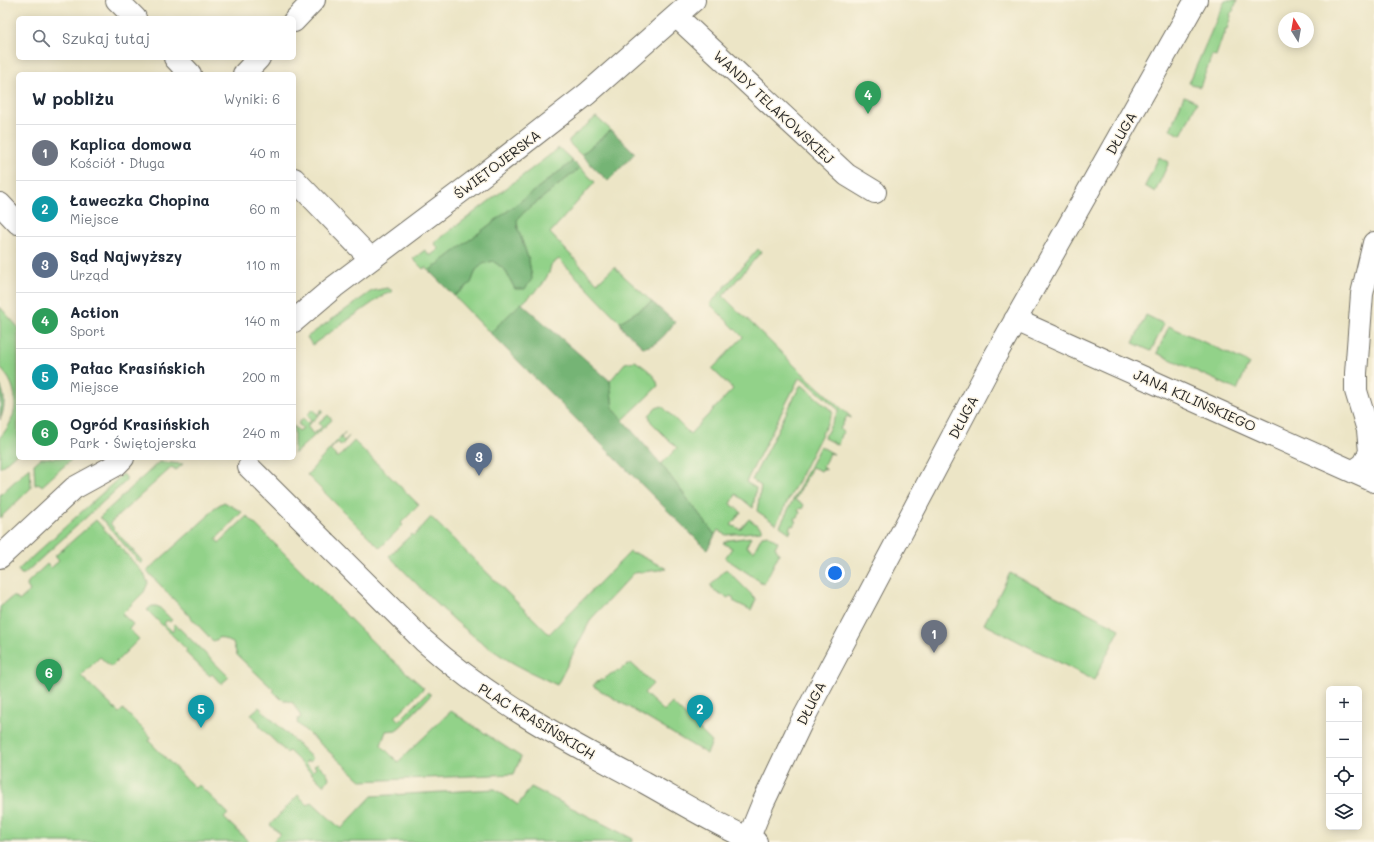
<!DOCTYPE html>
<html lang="pl">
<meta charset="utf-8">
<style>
:root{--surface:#fff;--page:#f2f2f3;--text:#1f2937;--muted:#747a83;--line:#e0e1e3;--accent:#7c3aed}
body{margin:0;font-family:Mali,sans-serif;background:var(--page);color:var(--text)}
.controls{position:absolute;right:12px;bottom:12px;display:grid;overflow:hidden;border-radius:6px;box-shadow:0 2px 10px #0003}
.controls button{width:36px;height:36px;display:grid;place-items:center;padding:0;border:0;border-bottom:1px solid var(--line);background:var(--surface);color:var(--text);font:20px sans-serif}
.compass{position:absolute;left:1278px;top:12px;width:36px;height:36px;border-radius:50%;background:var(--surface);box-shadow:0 2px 10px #0003;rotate:349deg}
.you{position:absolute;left:835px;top:573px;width:14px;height:14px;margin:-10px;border:3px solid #fff;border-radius:50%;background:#1a73e8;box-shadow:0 0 0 6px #1a73e833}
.badge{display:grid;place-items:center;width:26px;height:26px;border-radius:50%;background:var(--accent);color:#fff;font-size:13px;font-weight:700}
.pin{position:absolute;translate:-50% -33px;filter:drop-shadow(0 1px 2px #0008)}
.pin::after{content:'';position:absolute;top:21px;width:14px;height:12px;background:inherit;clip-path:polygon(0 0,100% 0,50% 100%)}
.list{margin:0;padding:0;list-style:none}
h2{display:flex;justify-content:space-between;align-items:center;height:52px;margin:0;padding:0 16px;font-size:17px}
h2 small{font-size:13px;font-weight:400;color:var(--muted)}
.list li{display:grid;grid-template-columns:26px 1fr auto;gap:12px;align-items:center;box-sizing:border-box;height:56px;padding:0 16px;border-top:1px solid var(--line)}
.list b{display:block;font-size:15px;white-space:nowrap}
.list p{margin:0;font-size:13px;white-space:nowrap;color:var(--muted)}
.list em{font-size:13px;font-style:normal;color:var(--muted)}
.icon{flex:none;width:22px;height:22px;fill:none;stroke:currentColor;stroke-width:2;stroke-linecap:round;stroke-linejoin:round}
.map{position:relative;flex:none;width:1374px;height:842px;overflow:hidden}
.search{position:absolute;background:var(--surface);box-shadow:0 2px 10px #0003;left:16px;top:16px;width:280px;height:44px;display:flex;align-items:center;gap:10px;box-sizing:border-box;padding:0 14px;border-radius:6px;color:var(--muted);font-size:15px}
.panel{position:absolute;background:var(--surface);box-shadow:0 2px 10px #0003;left:16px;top:72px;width:280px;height:388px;border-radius:6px}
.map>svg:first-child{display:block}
.green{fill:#92d289;stroke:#5e7e5a}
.forest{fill:#75b475;stroke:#507050}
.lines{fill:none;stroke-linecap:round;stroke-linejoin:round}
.minor-casing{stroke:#6f6c61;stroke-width:24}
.tertiary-casing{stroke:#6f6c61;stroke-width:24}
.minor{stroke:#fff;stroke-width:22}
.tertiary{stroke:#fff;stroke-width:22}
.labels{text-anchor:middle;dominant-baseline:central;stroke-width:3;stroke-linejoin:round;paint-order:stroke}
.street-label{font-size:14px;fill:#2b2b2b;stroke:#fcf5e5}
</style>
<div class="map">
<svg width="1374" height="842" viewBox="0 0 1374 842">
<rect width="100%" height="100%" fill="#fcf5e5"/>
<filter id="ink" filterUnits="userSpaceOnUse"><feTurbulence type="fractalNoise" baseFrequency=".025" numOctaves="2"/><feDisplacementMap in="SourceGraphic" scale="8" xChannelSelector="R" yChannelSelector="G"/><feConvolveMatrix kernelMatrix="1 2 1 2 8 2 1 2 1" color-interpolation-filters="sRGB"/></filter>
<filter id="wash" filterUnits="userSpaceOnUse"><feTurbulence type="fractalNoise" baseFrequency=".012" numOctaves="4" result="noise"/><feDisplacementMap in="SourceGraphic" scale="16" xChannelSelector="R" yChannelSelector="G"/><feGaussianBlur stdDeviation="0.9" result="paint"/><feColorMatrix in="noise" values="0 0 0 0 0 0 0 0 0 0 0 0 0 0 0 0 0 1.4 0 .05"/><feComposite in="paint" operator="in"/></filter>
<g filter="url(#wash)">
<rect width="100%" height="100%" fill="#ece5c6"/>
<path class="green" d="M 1225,0 L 1237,0 L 1235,6 L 1233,8 L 1234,10 L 1230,14 L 1231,16 L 1227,29 L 1225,29 L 1225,35 L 1223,35 C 1221,42 1218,49 1216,56 L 1212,55 L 1200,87 L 1189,83 Z
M 1184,96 L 1197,102 L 1181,135 L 1170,130 Z
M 596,117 L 611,130 L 581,155 L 569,143 L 569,140 Z
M 559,148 L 573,161 L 429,271 L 426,267 L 423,269 L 413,259 L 425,250 L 430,256 L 439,249 L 434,243 Z
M 1159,157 L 1169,162 L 1155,192 L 1145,186 Z
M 580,168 L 595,182 L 550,233 L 597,283 L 614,267 L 652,302 L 620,322 L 559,259 L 551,265 L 549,273 L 542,285 L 490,333 L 454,296 L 471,283 L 476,270 L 483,263 L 493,261 L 505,270 L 515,289 L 532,278 L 529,261 L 518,229 L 517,220 L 523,213 Z
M 758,249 L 761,252 L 723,296 L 741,314 L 742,314 L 799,370 L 851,417 L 851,418 L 847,416 L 840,429 L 844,432 L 843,434 L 841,434 L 838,445 L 824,438 L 839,410 L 802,378 L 799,378 L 746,482 L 756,488 L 753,508 L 736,494 L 731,504 L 741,512 L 731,525 L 740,529 L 749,519 L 761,528 L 761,531 L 726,535 L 718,530 L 715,535 L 661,464 L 677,448 L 651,422 L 649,415 L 656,408 L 662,406 L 690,434 L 733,389 L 712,369 L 743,337 L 710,304 Z
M 387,288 L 393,291 L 390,294 L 388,292 L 312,345 L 307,337 L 372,291 Z
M 0,307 L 18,327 L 18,452 L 0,468 L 0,437 C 15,422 20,400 10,381 C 8,376 1,370 0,365 C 0,360 0,353 0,347 C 0,333 0,320 0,307 Z
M 1146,315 L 1164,324 L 1151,351 L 1133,343 Z
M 1169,326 L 1249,363 L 1237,390 L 1157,353 Z
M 635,361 C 643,366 657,375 658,386 L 623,420 L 613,408 L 610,381 L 625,363 Z
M 802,385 L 833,412 L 776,524 L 757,511 L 761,486 L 752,480 L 800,386 Z
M 313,409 L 318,415 L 322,409 L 323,411 L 307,426 L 313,434 L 322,427 L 319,423 L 328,415 L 332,420 L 294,454 L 294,426 L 299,431 L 303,428 L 298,424 L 303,418 L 308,423 L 312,421 L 307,415 Z
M 345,432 L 341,438 L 344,441 L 349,436 L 341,446 L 338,442 L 330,450 L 338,458 L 354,441 L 419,505 L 401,523 L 403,525 L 380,548 L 307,475 Z
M 820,446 L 834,454 L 829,453 L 823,467 L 826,469 L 826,470 L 823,469 L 821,471 L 812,467 L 795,500 L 804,505 L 802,509 L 800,508 L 798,511 L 800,512 L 798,518 L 795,517 L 794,520 L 796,521 L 793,526 L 791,525 L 789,529 L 791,530 L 790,533 L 780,526 Z
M 41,458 L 73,458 L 42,486 L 40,484 L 35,485 L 34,464 Z
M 159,462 L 183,464 L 176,470 L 172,467 L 110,523 L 113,527 L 113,528 L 143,562 L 141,564 L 100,517 Z
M 30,467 L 31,488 L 0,518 L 0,495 Z
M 123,474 L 126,477 L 126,481 L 24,574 L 21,574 L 18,570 Z
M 224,502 L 242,512 L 216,539 L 219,543 L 247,516 L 380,649 L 424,688 L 395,717 L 399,721 L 428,692 L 431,695 L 401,726 L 396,730 L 386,731 L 381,745 L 398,762 L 451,711 L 521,757 L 514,774 L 362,781 L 297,723 L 298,719 L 301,717 L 293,703 L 281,699 L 273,691 L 274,690 L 237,655 L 233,643 L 219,637 L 218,639 L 213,641 L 147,571 L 207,517 L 214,508 Z
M 431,517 L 549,634 L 630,552 L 633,554 L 635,553 L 667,569 L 634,573 L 591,619 L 557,685 C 539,676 520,668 503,657 C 460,630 425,592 389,556 L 412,534 L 414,536 Z
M 96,520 L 144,574 L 148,583 L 144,592 L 122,614 L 133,624 L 129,629 L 139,639 L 111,667 L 100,657 L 81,676 L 119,713 L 123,709 L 151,737 L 151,738 L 149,741 L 195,788 L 198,785 L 200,786 L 228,813 L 228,814 L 224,818 L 249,842 L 0,842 L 0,607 L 12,597 L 16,597 L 19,601 L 30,591 L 27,586 L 28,582 L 47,564 L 51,568 L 59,561 L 55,556 Z
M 768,535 L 778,542 L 775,547 L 779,554 L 764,584 L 725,558 L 732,548 L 723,543 L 729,540 L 751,537 L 746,547 L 754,551 L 762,536 Z
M 726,569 L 756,599 L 751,610 L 733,601 L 734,598 L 730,596 L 728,598 L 712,589 L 713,587 L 710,586 Z
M 1010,573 L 1120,629 L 1094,680 L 984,624 Z
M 152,606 L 156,606 L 159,607 L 172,620 L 170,622 L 167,620 L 164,624 L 172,631 L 175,628 L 173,626 L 175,624 L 229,677 L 221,684 L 212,674 L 210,676 L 185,652 L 187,650 L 147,610 Z
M 631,663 L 653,684 L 644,693 L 664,711 L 672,703 L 712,742 L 707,754 L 593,686 L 597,681 L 598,682 L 601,679 L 603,680 L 612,673 L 613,674 L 618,670 L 619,671 L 623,667 L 624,668 L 628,664 L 629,665 Z
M 259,707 L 313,759 L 310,762 L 308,760 L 305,763 L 313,771 L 316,768 L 314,766 L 317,763 L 327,773 L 329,778 L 324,786 L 289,751 L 287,753 L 259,726 L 260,724 L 251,714 Z
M 531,787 L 633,839 L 632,842 L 272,842 L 280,834 L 270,825 L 298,795 L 308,805 L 312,802 L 341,829 L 372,796 L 495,789 L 518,805 Z"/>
<path class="forest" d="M 611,130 L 635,153 L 608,181 L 581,155 Z
M 573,161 L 580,168 L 523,213 L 517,220 L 518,229 L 529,261 L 532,279 L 525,289 L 515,289 L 505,270 L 493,261 L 483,264 L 476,270 L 471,283 L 454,296 L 429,271 Z
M 652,302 L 675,322 C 667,332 657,347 643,347 L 623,329 L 620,322 Z
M 521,303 L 610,381 L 613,409 L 661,464 L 715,535 L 707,550 L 490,333 Z
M 0,385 C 6,396 5,409 0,420 Z"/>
</g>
<g filter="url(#ink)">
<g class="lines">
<g class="minor-casing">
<path id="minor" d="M 117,0 L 135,18
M 677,17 L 847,175 L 875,192
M 294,21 L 314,0
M 175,58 L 190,74
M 244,74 L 259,58
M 294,179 L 371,259
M 1015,320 L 1374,481
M 294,321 L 334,287 L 483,175 L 587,94 L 694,0
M 1354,471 L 1364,464 L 1370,452 L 1368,430 L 1356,391 L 1356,373 L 1362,294 L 1374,243
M 747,842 L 763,803 L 801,723 L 994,358 L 1196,0"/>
</g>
<g class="tertiary-casing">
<path id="tertiary" d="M 0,204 L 18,223
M 249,467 L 424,641 C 490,700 566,741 644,782 C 680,802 719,826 756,842
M 0,557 L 74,488 L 116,465 L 123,458"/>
</g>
<use href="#minor" class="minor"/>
<use href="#tertiary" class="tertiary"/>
</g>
</g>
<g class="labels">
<g class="street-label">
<text transform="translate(774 107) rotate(43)">WANDY TELAKOWSKIEJ</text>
<text transform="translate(1121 133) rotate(-60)">DŁUGA</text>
<text transform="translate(497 164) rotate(-37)">ŚWIĘTOJERSKA</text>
<text transform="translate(1195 400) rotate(24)">JANA KILIŃSKIEGO</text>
<text transform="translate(963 417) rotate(-62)">DŁUGA</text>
<text transform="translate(811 703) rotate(-63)">DŁUGA</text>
<text transform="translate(537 721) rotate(31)">PLAC KRASIŃSKICH</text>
</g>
</g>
</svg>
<div class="controls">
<button>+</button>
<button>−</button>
<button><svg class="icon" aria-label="locate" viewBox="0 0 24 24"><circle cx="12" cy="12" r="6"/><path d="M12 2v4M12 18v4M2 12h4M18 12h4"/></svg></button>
<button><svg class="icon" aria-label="layers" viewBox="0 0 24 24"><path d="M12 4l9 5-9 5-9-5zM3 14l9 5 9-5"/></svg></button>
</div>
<svg class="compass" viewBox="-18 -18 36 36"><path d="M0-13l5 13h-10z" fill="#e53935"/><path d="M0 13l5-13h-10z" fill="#747a83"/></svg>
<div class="you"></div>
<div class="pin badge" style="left:934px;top:653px;background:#6b7280">1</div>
<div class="pin badge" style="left:700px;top:728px;background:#0f9aa8">2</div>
<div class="pin badge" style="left:479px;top:476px;background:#5c6f8a">3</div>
<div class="pin badge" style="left:868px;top:114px;background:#2e9e5b">4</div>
<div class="pin badge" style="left:201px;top:728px;background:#0f9aa8">5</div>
<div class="pin badge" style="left:49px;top:692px;background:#2e9e5b">6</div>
<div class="search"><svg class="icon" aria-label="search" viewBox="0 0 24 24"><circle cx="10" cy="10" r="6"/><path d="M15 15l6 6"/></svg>Szukaj tutaj</div>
<section class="panel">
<h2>W pobliżu<small>Wyniki: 6</small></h2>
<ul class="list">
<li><span class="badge" style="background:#6b7280">1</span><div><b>Kaplica domowa</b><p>Kościół · Długa</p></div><em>40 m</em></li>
<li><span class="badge" style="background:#0f9aa8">2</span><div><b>Ławeczka Chopina</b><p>Miejsce</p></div><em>60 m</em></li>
<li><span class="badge" style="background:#5c6f8a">3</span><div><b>Sąd Najwyższy</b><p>Urząd</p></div><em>110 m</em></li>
<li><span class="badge" style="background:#2e9e5b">4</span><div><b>Action</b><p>Sport</p></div><em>140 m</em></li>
<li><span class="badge" style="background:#0f9aa8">5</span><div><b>Pałac Krasińskich</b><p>Miejsce</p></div><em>200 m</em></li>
<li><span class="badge" style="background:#2e9e5b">6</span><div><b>Ogród Krasińskich</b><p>Park · Świętojerska</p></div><em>240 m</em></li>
</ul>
</section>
</div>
